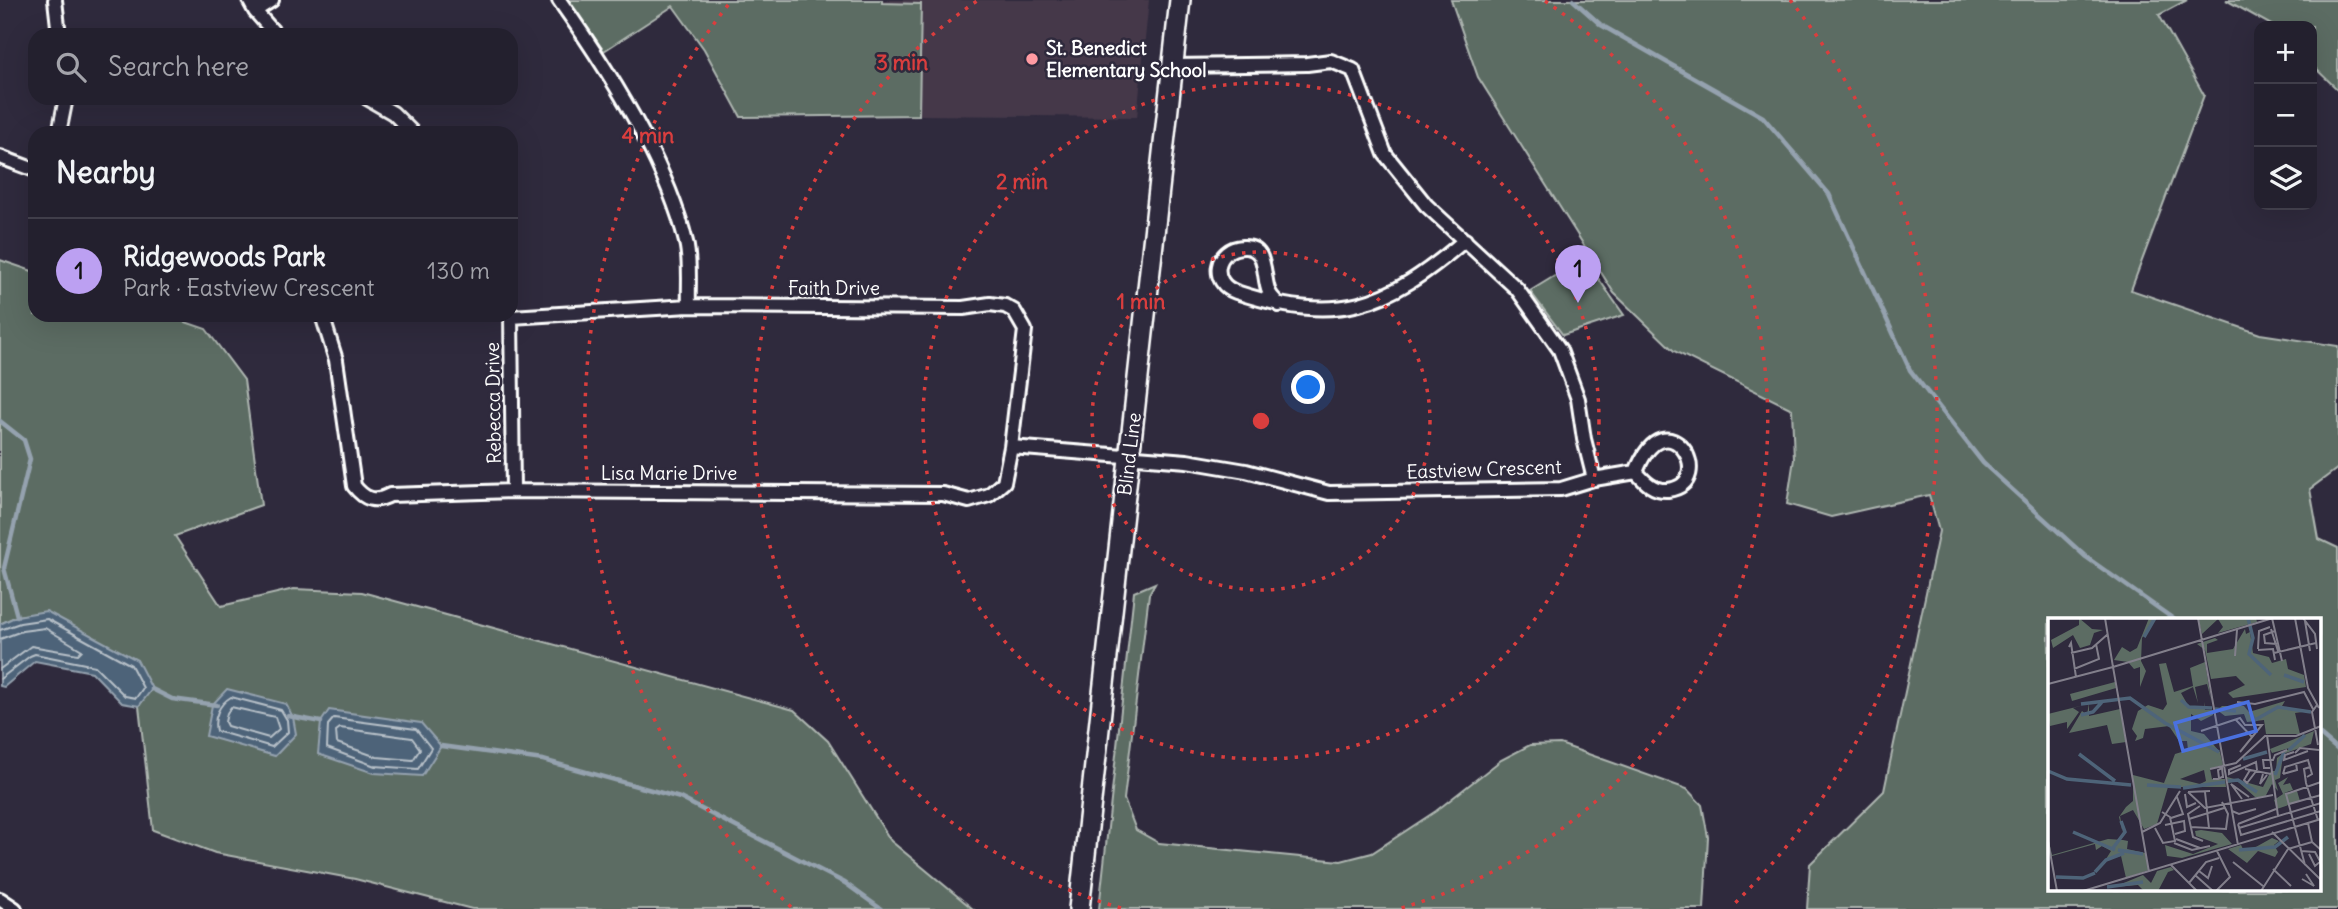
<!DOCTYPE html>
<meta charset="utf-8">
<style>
:root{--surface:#23202e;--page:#2f2d3a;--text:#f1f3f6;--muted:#a3a3aa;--line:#403e4a;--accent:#bca0f2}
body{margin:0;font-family:Delius,sans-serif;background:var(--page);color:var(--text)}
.controls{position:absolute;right:21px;top:21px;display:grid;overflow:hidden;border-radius:14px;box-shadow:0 7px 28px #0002}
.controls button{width:63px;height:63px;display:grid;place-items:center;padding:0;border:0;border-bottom:2px solid var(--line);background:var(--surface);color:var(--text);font:35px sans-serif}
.you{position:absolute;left:1309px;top:388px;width:24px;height:24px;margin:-18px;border:5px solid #fff;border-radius:50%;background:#1a73e8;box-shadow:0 0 0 10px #1a73e833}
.badge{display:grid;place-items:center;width:46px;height:46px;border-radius:50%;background:var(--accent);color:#111;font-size:23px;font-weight:700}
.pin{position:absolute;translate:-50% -58px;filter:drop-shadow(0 2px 4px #0008)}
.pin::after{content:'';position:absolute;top:37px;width:24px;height:21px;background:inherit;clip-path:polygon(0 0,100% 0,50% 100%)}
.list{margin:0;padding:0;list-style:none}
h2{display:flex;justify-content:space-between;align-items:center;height:91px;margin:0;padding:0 28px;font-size:30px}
h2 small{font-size:23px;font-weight:400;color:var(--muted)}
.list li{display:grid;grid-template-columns:46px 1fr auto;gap:21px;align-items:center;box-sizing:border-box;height:105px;padding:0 28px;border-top:2px solid var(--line)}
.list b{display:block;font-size:26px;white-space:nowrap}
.list p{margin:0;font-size:23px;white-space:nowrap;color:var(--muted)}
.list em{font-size:23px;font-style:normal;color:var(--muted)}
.icon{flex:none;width:38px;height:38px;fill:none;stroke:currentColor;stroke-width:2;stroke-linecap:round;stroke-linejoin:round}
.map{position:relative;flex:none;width:2338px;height:909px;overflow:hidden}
.search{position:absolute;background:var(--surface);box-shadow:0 7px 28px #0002;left:28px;top:28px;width:490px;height:77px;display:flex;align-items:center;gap:18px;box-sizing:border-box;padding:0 24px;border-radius:21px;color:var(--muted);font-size:26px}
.panel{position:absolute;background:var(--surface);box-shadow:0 7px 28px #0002;left:28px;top:126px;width:490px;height:196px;border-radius:21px}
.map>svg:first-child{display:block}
.built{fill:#44394a}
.green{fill:#5c6c63;stroke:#aeb6b1;stroke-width:2;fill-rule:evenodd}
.water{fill:#4e6479;stroke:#95a2af;stroke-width:2}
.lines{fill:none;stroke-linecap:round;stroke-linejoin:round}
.shore{stroke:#b8c1c9;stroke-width:2}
.stream{stroke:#95a2af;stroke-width:4.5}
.street-casing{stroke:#fff;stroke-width:18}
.secondary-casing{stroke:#fff;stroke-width:24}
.street{stroke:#2f2a3d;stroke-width:12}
.secondary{stroke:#2f2a3d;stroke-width:19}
.ring{fill:none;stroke:#da3e3e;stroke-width:3.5;stroke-dasharray:3.5 7}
.poi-dot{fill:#ff9aa2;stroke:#2f2a3d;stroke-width:2.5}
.labels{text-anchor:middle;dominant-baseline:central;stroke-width:5;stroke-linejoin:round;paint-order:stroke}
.poi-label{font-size:19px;font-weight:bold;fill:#fff;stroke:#2f2a3d;text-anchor:start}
.street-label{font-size:19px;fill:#fff;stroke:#2f2a3d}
.inset-river{fill:none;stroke:#4e6479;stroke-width:3.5}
.inset-road{fill:none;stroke:#827f8b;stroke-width:2}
.view{fill:#4a71e0;fill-opacity:0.15;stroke:#4a71e0;stroke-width:3.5}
.inset-edge{fill:none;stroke:#fff;stroke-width:3.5}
.centre{fill:#da3e3e;stroke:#2f2a3d;stroke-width:3.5}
.ring-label{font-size:21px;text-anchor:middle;font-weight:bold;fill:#da3e3e;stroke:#2f2a3d;stroke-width:5;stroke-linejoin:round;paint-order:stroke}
</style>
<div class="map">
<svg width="2338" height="909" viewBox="0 0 2338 909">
<rect width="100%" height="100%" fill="#2f2a3d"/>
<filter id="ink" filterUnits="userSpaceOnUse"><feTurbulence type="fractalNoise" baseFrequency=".0143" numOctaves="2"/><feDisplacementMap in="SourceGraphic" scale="14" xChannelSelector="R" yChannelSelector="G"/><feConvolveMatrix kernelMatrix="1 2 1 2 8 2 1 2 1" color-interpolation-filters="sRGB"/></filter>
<g filter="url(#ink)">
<path class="built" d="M 882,0 L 1149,0 L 1137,117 L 919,115 L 921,4 L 882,3 Z"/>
<path class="green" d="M 568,0 L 882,0 L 882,3 L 921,4 L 919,115 L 741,117 L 704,49 L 673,6 L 604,51 Z
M 1451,0 L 2187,0 L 2159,15 L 2204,95 L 2131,290 L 2260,334 L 2338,346 L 2338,468 L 2310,489 L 2319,539 L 2338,548 L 2338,909 L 1807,909 L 1810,864 L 1884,791 L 1939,531 L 1929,495 L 1831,517 L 1787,504 L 1794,459 L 1792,409 L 1674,351 L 1614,293 L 1478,77 ZM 2049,620 L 2319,620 L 2319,890 L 2049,890 Z
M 2226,0 L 2338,0 L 2338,90 L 2312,65 L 2312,26 L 2273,26 Z
M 1584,258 L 1624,315 L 1563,335 L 1530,291 Z
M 0,260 L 35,272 L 35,315 L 165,315 L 206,329 L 244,380 L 261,505 L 175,536 L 221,606 L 294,589 L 362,592 L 794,710 L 828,741 L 891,841 L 973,909 L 472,909 L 355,879 L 215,853 L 153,830 L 139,706 L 151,689 L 38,613 L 17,616 L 0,624 Z
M 1155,583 L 1149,594 L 1124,799 L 1136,830 L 1159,843 L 1341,861 L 1372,853 L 1436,811 L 1501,760 L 1530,745 L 1560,744 L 1687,789 L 1702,805 L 1708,837 L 1704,909 L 1099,909 L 1134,592 Z"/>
<path class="water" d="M 46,611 L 137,660 L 152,689 L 139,706 L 122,703 L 92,672 L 35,661 L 4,687 L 0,686 L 0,624 L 17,616 Z
M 227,689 L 286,704 L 293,717 L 296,734 L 275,756 L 206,736 L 212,705 Z
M 329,710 L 421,723 L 441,746 L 422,776 L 374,773 L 318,754 L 321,722 Z"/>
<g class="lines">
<path class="shore" d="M 0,630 L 20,623 L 47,619 L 131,665 L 143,688 L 136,698 L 125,696 L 95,666 L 35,654 L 30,656 L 0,679
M 0,639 L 22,631 L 45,628 L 82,650 L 78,654 L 31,646 L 0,669
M 231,697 L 281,710 L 287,720 L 288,732 L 272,747 L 216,731 C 213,718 219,704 231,697 Z
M 231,707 L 275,717 L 279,729 L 269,738 L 227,726 L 225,722 L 227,713 Z
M 334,718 L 416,729 L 431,748 L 418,769 L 375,766 L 327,748 L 328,725 Z
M 340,728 L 412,738 L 420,749 L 413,760 L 377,757 L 337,743 L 336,731 Z"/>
<path class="stream" d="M 1573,0 L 1601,25 L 1763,117 L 1829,194 L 1910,370 L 1983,463 L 2086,557 L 2175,620
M 0,421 L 24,440 L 30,459 L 4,568 L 17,616
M 152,689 L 172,699 L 217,705
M 288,716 L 321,722
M 2319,734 L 2338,750
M 441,746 L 543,760 L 680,798 L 845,883 L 881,909"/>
<g class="street-casing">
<path id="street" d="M 55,0 L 59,35
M 249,0 L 255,11 L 276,35
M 559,0 C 608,69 666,160 686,242 C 691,262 688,286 689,306
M 255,11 L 272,0
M 1174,66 L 1307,64 L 1331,61 L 1353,70 L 1385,154 L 1426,205 L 1517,289 L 1560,350 L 1578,399 L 1584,439 L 1594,479
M 367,98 L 393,113 L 413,133
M 59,133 L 66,98
M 0,157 L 35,170
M 1279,305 C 1276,301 1271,297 1269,292 C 1262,277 1269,246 1243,247 C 1215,248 1209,283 1236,292 C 1337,325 1385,309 1465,240
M 322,315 L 336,360 L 354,486 C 365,500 375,503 390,495 L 513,491 L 943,494 L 969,501 L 989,495 L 1004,482 L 1011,447 L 1025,330 L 1014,311 L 1005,306 L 990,304 L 963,308 L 689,306 L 511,317
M 511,315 L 513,491
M 1011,447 L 1187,461 L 1246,471 L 1329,493 L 1561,489 L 1594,479 L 1636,472 C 1645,482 1653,491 1668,490 C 1720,484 1667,392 1636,472
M 0,899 L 15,909"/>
</g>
<g class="secondary-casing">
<path id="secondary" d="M 1079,909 L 1180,0"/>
</g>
<use href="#street" class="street"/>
<use href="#secondary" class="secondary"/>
</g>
</g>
<g class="ring">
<circle cx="1261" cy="421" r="169"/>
<circle cx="1261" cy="421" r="338"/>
<path d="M1121 908A507 507 0 0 1 977 1M1545 1A507 507 0 0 1 1401 908"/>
<path d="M791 907A676 676 0 0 1 732 0M1790 0A676 676 0 0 1 1731 907"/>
</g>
<circle class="poi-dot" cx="1032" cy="59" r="7"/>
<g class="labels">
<g class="poi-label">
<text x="1046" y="48">St. Benedict<tspan x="1046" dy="22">Elementary School</tspan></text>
</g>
<g class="street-label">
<text x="834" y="288">Faith Drive</text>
<text transform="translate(493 403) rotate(-91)">Rebecca Drive</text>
<text transform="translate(1129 454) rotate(-83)">Blind Line</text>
<text transform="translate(1484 469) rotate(-2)">Eastview Crescent</text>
<text x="669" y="473">Lisa Marie Drive</text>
</g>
</g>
<g transform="translate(2048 618)">
<rect width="273" height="273" fill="#2f2a3d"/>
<path d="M 31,0 L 44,11 L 55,12 L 46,15 L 42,27 L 32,30 L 25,17 L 5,30 L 3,22 L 31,7 ZM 101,0 L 108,0 L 94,20 L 93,43 L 98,53 L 92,69 L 92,49 L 86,51 L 80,44 L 66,42 L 74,29 L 82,34 L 89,30 ZM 150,0 L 208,0 L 209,4 L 170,15 L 175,9 L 170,1 L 154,16 ZM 197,11 L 198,16 L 202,14 L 205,35 L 221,39 L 224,45 L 238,41 L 240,51 L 256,57 L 258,69 L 185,80 L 180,75 L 197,67 L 188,58 L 163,61 L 157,32 L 149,26 L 167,20 L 170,22 L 159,26 L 159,35 L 185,31 ZM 157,44 L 163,82 L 159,66 L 147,69 L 150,85 L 145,69 L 133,75 L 141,89 L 156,89 L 156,84 L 157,92 L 165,92 L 165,97 L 153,103 L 143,96 L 143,113 L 156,116 L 172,134 L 175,147 L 162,151 L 164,161 L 177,161 L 178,169 L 120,169 L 109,206 L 96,211 L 85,192 L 72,198 L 75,216 L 71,199 L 78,189 L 85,183 L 85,157 L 116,165 L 127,136 L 140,132 L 139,123 L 131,123 L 121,108 L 97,111 L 95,120 L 87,123 L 89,118 L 84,111 L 90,93 L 100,87 L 115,92 L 119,86 L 111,46 L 118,45 L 126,74 L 145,68 L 142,50 ZM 156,152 L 158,163 L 152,166 L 132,161 ZM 67,64 L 68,70 L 24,83 L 22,76 ZM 237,83 L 234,88 L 242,92 L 262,93 L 247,95 L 252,116 L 218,116 L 216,102 L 199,104 L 196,96 L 177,98 L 169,92 L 174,88 L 196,88 L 201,94 ZM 41,85 L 41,98 L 72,91 L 78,124 L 64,126 L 59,107 L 21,115 L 34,93 L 39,97 ZM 36,87 L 25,90 L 31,94 L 19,111 L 19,104 L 2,108 L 0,96 ZM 266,113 L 263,126 L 235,136 L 232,160 L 227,162 L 230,173 L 224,166 L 217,179 L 207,179 L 189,163 L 180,165 L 177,149 L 179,159 L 215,169 L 223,153 L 228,153 L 229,140 L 242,130 L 224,135 L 222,131 ZM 240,159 L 235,167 L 242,165 L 245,172 L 236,175 L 249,173 L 252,183 L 229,191 L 226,182 L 235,176 L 230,165 ZM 153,212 L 174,215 L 184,226 L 134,240 L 119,238 L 117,227 L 145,236 L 170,226 L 148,218 L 147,213 ZM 0,219 L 4,237 L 60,221 L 75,222 L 80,223 L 79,231 L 97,235 L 101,252 L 78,260 L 73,238 L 58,241 L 63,233 L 54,228 L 48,232 L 47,226 L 4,238 L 4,243 ZM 224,220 L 231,223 L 226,227 L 230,234 L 227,239 L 210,233 L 199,245 L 180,231 L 193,227 L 195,231 L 206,230 ZM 123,249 L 126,252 L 120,254 L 110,273 L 95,272 L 90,267 L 66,269 L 95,257 L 103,265 L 109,253 Z" fill="#5c6c63" fill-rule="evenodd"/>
<path class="inset-river" d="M 200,0 L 205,20 L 201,36 L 223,57M 96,19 L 107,0M 236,57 L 256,64M 133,82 L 141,89 L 164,90M 33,86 L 82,80 L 117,105 L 171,134M 167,91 L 188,93M 202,94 L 207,102 L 230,89 L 263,94M 33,97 L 45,94 L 54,84M 241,132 L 257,117M 31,136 L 67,163M 195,141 L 219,134M 0,153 L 19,161 L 83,167M 227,157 L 236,134M 180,163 L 190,162 L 209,174M 99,167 L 133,169M 135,170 L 177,164M 25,214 L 67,232M 65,230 L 77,214 L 73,203M 70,232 L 95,236M 191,232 L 227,229 L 240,219M 47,254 L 58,242 L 76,235M 8,259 L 35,260 L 47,255M 59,269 L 95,264"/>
<path class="inset-road" d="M 150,0 L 190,227M 224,0 L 234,43M 247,0 L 260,70 L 271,90M 255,0 L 267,16 L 269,31M 257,3 L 262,33M 223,11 L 230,33M 227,13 L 216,17 L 217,25 L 229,26M 21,29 L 23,25 L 28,59M 210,31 L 211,13 L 222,9M 210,32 L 225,31 L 227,42M 23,35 L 44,30 L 60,16M 226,35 L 268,25M 187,38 L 189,12M 26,51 L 51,41 L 48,26M 0,66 L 65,49 L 57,0M 189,84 L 207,86 L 256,74 L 265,91M 269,87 L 264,94 L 270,127M 188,102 L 204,119M 153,113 L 192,100 L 197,107 L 214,107 L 192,134M 219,117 L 230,198M 246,134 L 237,137 L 236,142 L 260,133M 247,135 L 252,130 L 271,132M 193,147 L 181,152 L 181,156 L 208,144 L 209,152M 262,149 L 256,151 L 258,165 L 270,202M 222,150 L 216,150 L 215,142 L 225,142 L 227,137 L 239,132M 162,151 L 188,145 L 217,118 L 248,118 L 273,108M 197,151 L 223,156M 202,152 L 196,162 L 199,165 L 209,152M 215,156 L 212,166 L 219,157M 235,156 L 237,149 L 260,142 L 264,156 L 259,159M 235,156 L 249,152 L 248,145M 165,161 L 170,161 L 174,159 L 175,159 L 174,150 L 170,152 L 171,160M 140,174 L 157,190 L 225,177M 140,174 L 162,173M 157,174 L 161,210M 137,176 L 139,189 L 148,185M 194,181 L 183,166 L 201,179M 241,186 L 273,177M 152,188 L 140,196 L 145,219 L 155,223M 184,193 L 191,196 L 208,191M 123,200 L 135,196 L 129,179M 141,201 L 176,190M 260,205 L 264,224 L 273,232M 190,206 L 193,217 L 273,193M 190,206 L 228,191M 117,207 L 136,203 L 137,213 L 127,216M 143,209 L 178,211 L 180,196 L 174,184M 107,210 L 115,225 L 127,223 L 122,199 L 114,194M 191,210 L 273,185M 94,214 L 112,205 L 132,173M 224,214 L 273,262M 128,221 L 152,230M 0,223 L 9,273M 126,225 L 144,232 L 162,228M 240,231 L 264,224M 253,233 L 267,234 L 273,245M 261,236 L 267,248 L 273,243M 185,244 L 215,268M 123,247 L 149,273M 257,247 L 238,176 L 273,164M 225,251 L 243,268M 151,253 L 160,260 L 164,248M 101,254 L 65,49 L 225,0M 147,257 L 165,273M 254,261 L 266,268 L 258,256M 141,265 L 158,244 L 171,240M 35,273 L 273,201M 168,273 L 182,259 L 169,233M 213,273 L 240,231"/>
<path class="view" d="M 200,84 L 208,113 L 135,133 L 127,105 Z"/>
<rect width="273" height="273" class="inset-edge"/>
</g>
<circle cx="1261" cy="421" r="10" class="centre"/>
<g class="ring-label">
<text x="902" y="70">3 min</text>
<text x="648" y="143">4 min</text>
<text x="1022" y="189">2 min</text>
<text x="1141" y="309">1 min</text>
</g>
</svg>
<div class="controls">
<button>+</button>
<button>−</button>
<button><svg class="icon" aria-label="layers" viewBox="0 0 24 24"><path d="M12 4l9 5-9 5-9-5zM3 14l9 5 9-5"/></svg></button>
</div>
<div class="you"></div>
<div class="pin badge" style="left:1578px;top:303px">1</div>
<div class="search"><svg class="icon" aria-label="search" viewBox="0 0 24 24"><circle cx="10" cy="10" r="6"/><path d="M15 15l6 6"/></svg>Search here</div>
<section class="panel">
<h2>Nearby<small></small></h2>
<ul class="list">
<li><span class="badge">1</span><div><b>Ridgewoods Park</b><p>Park · Eastview Crescent</p></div><em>130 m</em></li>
</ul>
</section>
</div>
